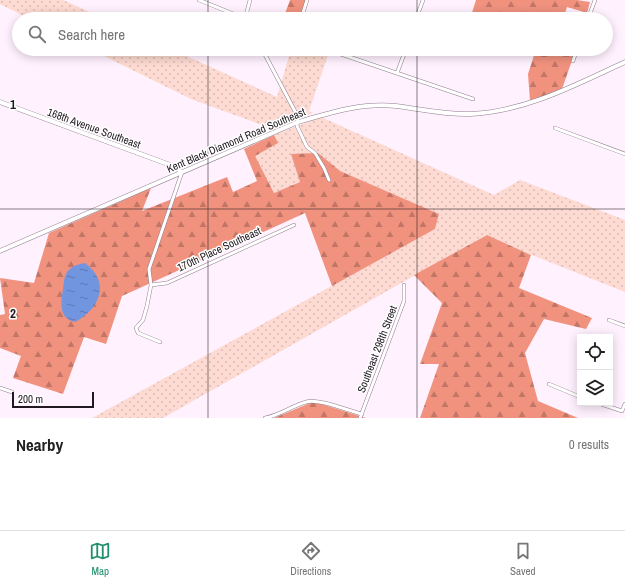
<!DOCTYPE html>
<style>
:root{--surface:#fff;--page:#f6f6f6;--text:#222;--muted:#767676;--line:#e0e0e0;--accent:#248f6e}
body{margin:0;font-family:"Archivo Narrow",sans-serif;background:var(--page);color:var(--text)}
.controls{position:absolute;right:12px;bottom:12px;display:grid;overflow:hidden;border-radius:0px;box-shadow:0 2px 10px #0003}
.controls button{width:36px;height:36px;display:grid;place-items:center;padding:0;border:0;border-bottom:1px solid var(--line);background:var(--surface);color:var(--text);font:20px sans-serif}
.scale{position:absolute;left:12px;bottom:10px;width:82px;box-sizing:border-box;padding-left:4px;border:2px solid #201a20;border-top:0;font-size:11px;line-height:14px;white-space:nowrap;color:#201a20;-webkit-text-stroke:3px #fff;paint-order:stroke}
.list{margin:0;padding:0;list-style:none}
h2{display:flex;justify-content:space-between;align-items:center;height:52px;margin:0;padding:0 16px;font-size:17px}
h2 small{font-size:13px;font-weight:400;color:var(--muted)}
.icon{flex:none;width:22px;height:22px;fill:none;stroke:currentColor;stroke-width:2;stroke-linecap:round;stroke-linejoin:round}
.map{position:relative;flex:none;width:625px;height:418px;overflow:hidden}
.search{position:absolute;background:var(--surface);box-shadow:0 2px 10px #0003;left:12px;right:12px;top:12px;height:44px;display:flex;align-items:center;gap:10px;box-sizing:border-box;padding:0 14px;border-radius:22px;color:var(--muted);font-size:15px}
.sheet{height:112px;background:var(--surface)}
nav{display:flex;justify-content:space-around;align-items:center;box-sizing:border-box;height:56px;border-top:1px solid var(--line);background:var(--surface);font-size:11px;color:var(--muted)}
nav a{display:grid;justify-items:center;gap:2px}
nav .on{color:var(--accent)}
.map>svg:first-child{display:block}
.grass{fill:url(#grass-dots)}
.forest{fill:url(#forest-firs)}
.water{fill:url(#water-ripples)}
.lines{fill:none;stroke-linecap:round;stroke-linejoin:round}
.street-casing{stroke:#8f7f8e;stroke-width:4}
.secondary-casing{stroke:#8f7f8e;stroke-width:5}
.street{stroke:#fff;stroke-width:3}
.secondary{stroke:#fff;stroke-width:4}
.grid{fill:none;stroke:#201a20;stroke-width:1;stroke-opacity:0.55}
.labels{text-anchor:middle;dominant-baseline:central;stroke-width:3;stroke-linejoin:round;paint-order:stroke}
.street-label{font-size:11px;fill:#201a20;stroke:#fff}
.grid-label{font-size:13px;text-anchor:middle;font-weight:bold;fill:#201a20;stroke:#fff;stroke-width:3;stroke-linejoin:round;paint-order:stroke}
</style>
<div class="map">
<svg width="625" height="418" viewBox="0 0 625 418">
<defs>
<pattern id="grass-dots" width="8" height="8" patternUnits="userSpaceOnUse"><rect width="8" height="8" fill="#fddad2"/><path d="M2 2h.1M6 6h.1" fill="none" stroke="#d9bab4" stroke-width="1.8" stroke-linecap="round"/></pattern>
<pattern id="forest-firs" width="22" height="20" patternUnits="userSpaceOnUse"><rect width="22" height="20" fill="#f0927e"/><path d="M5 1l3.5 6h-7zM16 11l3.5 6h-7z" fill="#c27667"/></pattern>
<pattern id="water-ripples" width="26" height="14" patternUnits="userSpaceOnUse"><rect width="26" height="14" fill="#7295e0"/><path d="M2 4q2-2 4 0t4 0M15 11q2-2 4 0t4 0" fill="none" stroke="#5d79b5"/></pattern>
</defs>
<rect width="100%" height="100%" fill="#fff1fe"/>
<path class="grass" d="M 0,0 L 63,0 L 105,19 L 30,19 L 0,4 Z
M 90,49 L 171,49 L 277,97 L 291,49 L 321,49 L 329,52 L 309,111 L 313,113 L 271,131 L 270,128 L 191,99 Z
M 321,117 L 494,195 L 520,180 L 625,220 L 625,292 L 532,255 L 486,235 L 163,418 L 92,418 L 435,229 L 439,214 L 339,171 L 318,153 L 300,182 L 274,193 L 254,155 L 277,143 L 274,135 Z"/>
<path class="forest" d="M 290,0 L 308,0 L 302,19 L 283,19 Z
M 476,0 L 577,0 L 590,2 L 587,13 L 567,7 L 563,19 L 470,19 Z
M 536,49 L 576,49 L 562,89 L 530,101 L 528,74 Z
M 274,135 L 278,143 L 255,156 L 274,193 L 300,182 L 291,154 L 318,153 L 340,171 L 439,214 L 435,229 L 332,286 L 305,213 L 122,296 L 106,344 L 84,337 L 63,394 L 13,378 L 21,356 L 0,348 L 0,315 L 5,314 L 0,278 L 34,283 L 49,233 L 151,188 L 142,211 L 227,177 L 233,192 L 257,181 L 244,149 Z
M 487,235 L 531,255 L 519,288 L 592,318 L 586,329 L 544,319 L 525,353 L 538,401 L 578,418 L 420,418 L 439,364 L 420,364 L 442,303 L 414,275 Z
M 315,402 L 366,418 L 274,418 L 310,403 Z"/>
<path class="water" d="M 85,263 C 111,282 100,309 75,322 C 58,318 61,302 63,289 C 64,283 64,275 68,271 C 72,266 79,264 85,263 Z"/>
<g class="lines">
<g class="street-casing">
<path id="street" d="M 199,0 L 246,19
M 245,19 L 250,0
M 301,19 L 307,0
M 416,19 L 423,0
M 588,19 L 595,0
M 262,49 L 298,117 L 297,126 L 307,147 L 315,153 L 324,168 L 329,180
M 326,49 L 473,99
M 573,61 L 577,49
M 397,73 L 406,49
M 555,128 L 625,154
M 151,285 L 167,283 L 294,225
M 609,320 L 625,326
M 160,342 L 138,333 L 136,328 L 143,320 L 147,306 L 151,285 L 149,269 L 182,172
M 549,384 L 580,397
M 0,388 L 12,392
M 598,403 L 622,411 L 625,404
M 265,418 C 280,415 292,406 306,402 C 318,398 349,411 362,414
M 360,418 L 404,301 L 404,285"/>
</g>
<g class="secondary-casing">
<path id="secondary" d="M 0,102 L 173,166 L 182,172
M 0,251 L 298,122 C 329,113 363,102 396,106 C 421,109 445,115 471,114 C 527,111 575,85 625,62"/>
</g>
<use href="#street" class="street"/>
<use href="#secondary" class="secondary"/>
</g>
<path class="grid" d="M 208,0 L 208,19M 417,0 L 417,19M 208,49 L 208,418M 417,49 L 417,418M 0,209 L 625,209"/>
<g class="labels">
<g class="street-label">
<text transform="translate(94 128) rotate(20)">168th Avenue Southeast</text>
<text transform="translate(236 140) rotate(-23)">Kent Black Diamond Road Southeast</text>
<text transform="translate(219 249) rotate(-25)">170th Place Southeast</text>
<text transform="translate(377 349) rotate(-69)">Southeast 298th Street</text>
</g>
</g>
<g class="grid-label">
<text x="13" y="109">1</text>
<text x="13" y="318">2</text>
</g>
</svg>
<div class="controls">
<button><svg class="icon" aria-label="locate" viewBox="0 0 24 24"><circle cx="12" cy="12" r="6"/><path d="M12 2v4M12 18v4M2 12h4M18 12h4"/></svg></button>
<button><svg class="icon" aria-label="layers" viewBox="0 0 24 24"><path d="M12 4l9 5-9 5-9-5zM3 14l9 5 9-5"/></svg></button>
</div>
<div class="scale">200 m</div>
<div class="search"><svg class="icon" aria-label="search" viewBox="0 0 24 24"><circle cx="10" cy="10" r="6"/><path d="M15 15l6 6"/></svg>Search here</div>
</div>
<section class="sheet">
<h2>Nearby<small>0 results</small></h2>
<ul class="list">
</ul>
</section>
<nav>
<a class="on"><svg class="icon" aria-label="map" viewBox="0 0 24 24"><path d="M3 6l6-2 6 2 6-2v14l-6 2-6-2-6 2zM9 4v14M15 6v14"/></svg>Map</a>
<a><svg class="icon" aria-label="directions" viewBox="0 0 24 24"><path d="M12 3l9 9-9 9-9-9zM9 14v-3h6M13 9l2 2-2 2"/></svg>Directions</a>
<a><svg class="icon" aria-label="saved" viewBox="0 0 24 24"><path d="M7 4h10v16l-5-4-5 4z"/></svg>Saved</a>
</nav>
